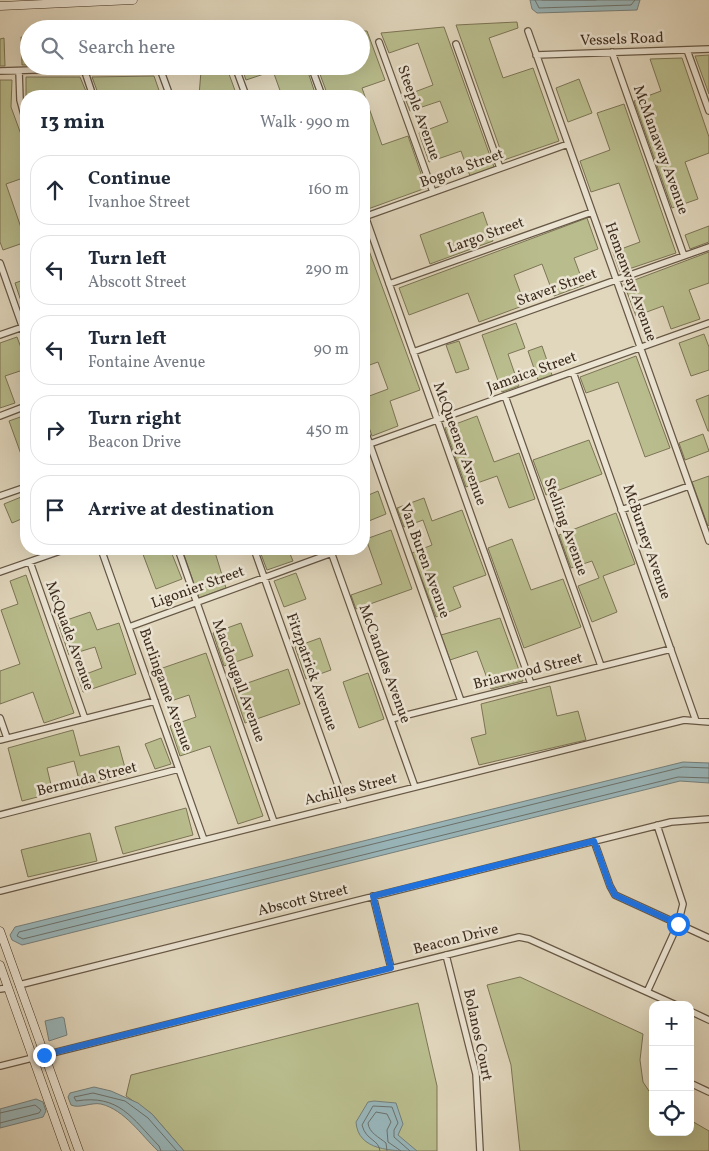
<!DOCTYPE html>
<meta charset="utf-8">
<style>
:root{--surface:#fff;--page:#f2f2f3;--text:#1f2937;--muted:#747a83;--line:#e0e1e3}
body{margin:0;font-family:Vollkorn,serif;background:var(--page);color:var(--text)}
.controls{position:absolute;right:15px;bottom:15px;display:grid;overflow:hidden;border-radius:10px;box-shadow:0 5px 20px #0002}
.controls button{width:45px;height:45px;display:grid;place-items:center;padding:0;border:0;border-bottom:1px solid var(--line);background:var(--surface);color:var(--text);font:25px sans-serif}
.stop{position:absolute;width:15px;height:15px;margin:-11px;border:4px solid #1a73e8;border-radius:50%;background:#fff}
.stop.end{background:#1a73e8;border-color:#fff;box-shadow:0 1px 5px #0008}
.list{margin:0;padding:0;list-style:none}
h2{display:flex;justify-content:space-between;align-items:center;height:65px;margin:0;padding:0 20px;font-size:21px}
h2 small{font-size:16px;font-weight:400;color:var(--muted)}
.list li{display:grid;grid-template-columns:32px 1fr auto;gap:15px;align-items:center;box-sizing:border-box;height:70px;margin:0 10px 10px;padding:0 10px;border:1px solid var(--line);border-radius:20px}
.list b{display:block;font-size:19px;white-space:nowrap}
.list p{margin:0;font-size:16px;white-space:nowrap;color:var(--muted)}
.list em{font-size:16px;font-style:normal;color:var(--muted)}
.icon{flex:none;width:28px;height:28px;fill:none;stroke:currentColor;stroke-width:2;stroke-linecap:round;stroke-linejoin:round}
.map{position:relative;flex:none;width:709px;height:1151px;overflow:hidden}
.search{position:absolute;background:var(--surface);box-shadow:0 5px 20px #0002;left:20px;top:20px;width:350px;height:55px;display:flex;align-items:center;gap:12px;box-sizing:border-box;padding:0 18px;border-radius:28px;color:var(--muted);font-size:19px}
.panel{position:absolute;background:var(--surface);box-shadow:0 5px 20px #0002;left:20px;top:90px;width:350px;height:465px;border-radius:20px}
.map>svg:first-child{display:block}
.green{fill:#b9bd8d;stroke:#7c7556}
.water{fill:#99b7bc;stroke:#75807d}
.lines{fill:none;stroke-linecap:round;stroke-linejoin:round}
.shore{stroke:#6c726d;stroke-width:1}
.street-casing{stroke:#675846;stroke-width:8}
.secondary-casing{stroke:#3e2d1e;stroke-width:9}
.street{stroke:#ece5d4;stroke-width:5.5}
.secondary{stroke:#ece5d4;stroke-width:8}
.route{stroke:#1a73e8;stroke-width:6}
.labels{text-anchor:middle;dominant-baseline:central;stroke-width:5;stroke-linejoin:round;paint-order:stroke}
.street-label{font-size:15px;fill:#3e2d1e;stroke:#ece5d4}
</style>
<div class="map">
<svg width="709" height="1151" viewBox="0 0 709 1151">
<rect width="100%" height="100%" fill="#e1d7bd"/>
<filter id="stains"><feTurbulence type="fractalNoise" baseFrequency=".004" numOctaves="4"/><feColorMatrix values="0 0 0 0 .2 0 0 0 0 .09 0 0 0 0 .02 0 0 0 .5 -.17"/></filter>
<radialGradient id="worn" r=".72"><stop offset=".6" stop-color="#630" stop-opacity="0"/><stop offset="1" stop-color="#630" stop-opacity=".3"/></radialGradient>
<path class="green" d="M 517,22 L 518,28 L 489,38 L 503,78 L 533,68 L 559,141 L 504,160 L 456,25 Z
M 444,27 L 494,167 L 470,176 L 461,151 L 429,162 L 419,133 L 448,122 L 440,101 L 410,111 L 404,96 L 433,85 L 418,43 L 389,53 L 381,33 Z
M 361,31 L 367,31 L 385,80 L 362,88 L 382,145 L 408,136 L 426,188 L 368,209 L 364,197 L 364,96 L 328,96 L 317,66 L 361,66 Z
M 21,37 L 29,37 L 29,65 L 22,65 Z
M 4,38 L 5,66 L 0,66 L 0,39 Z
M 709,55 L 709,94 L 695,56 Z
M 682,58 L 709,137 L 709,153 L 685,162 L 698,199 L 672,208 L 634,101 L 661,91 L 650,59 Z
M 241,66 L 306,66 L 316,96 L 282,96 L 273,71 L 246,80 Z
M 201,71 L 229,74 L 237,96 L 199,96 Z
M 154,76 L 161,96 L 99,96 L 92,77 Z
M 26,77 L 80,77 L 88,96 L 26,96 Z
M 579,79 L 592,113 L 568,122 L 556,88 Z
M 0,80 L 12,80 L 11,107 L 26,148 L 26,177 L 6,184 L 26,242 L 3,250 L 0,242 Z
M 624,104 L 676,253 L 620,272 L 613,252 L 640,242 L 619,183 L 591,192 L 580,161 L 610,150 L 597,113 Z
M 483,212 L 493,241 L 430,264 L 420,235 Z
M 587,218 L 598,249 L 574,258 L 584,285 L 554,296 L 542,264 L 514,275 L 525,305 L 479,322 L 468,293 L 409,315 L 399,288 Z
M 709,226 L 709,242 L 690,249 L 685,235 Z
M 364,237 L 420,390 L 390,401 L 398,426 L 372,436 L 364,412 L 364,398 L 388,389 L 378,362 L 364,367 Z
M 709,252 L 709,283 L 689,290 L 700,319 L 671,329 L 663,306 L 636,316 L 624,284 Z
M 26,279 L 26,316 L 15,283 Z
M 516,323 L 525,348 L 508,354 L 519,386 L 502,392 L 482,335 Z
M 704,334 L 709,347 L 709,370 L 691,376 L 679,343 Z
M 17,337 L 26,361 L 26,369 L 5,376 L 15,403 L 0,408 L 0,343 Z
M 459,341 L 469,369 L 456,373 L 446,345 Z
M 542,346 L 552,375 L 538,380 L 528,351 Z
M 636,356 L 670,448 L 645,457 L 618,382 L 586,393 L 580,377 Z
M 709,395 L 709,431 L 708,431 L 696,400 Z
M 26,415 L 26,468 L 9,421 Z
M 477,416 L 494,462 L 519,453 L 535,499 L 509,508 L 497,476 L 466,487 L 445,428 Z
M 703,434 L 709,451 L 685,460 L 679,443 Z
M 589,440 L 602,474 L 546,495 L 533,460 Z
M 709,476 L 709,525 L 708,526 L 692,482 Z
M 378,491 L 386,514 L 364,523 L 364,497 Z
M 26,495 L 26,517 L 12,523 L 4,504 Z
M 424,498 L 432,521 L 462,510 L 486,575 L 453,587 L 461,607 L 436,617 L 412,553 L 432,545 L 423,520 L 404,527 L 397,508 Z
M 616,513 L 635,564 L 603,576 L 617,612 L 592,622 L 578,586 L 599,578 L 592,561 L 571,568 L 559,535 Z
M 391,530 L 412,589 L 356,609 L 351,595 L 382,584 L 366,539 Z
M 512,539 L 531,590 L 563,579 L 581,627 L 524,648 L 488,548 Z
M 141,549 L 170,549 L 182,579 L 156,589 Z
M 182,549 L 214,549 L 226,588 L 199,598 Z
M 259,549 L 288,549 L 293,561 L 267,570 Z
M 296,573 L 306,599 L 284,607 L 274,581 Z
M 26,575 L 74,713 L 44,723 L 33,692 L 0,704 L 0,671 L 20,664 L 1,610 L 18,604 L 10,581 Z
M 90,612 L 97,630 L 119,623 L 136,674 L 83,692 L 78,677 L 102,668 L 95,647 L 69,655 L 58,623 Z
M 500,618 L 523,681 L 491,689 L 477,651 L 450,660 L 441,635 Z
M 241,623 L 253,656 L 224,666 L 213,633 Z
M 320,638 L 331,670 L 306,679 L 295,647 Z
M 206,653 L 263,816 L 238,824 L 210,746 L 180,756 L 170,726 L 196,717 L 189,695 L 165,703 L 154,671 Z
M 288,669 L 300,704 L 245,723 L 233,688 Z
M 368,673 L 384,719 L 359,728 L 343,682 Z
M 550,686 L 557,716 L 578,711 L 586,740 L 479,765 L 471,738 L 486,734 L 481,704 Z
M 73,730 L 80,756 L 119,746 L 127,775 L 81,787 L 74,761 L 47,768 L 53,793 L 22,801 L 8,748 Z
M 161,738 L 171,764 L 155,769 L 145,744 Z
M 186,808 L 193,835 L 123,854 L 115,827 Z
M 90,833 L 97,861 L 28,877 L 21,850 Z
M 520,977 L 643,1034 L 640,1060 L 643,1082 L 653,1097 L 653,1132 L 690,1132 L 690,1120 L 709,1131 L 709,1151 L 520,1151 L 511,1065 L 487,985 Z
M 418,1003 L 437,1086 L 437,1151 L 184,1151 L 152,1114 L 126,1096 L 131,1075 Z"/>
<path class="water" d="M 530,0 L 640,0 L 637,10 L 537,13 L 532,9 Z
M 683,762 L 709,763 L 709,783 L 680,781 L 22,945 L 12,940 L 10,935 L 15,927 Z
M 62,1017 L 64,1018 L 67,1035 L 49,1041 L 45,1021 Z
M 94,1087 L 111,1091 L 138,1103 L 152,1114 L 184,1151 L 158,1151 C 141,1135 125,1110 101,1104 C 91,1102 79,1109 71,1105 L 68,1097 L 70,1093 Z
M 36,1099 L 43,1102 L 46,1111 L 43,1117 L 0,1128 L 0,1109 Z
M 374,1101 L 396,1103 L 403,1124 L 398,1135 L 417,1151 C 392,1151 358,1151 356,1122 L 368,1102 Z"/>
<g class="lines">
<path class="shore" d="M 535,0 L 539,8 L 631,5 L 635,0
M 542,0 L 596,0
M 709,768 L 683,767 L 19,932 L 17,936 L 23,939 L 678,777 L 709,778
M 0,1113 L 35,1105 L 41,1110 L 39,1113 L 0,1123
M 161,1151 L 159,1146 C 132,1118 119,1094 76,1101 L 74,1097 L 93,1093 L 125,1101 L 148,1118 L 177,1151
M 380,1151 C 379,1139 366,1141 362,1125 L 373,1106 L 392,1107 L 398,1123 L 394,1130 L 394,1137 L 410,1151
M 387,1151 L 386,1143 C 379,1137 369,1133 368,1123 L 376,1112 L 387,1114 L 391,1122 L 387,1130 L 388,1142 L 401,1151"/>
<g class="street-casing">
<path id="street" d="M 528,31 L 709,541
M 379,42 L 433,192
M 456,44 L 500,168
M 687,50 L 709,111
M 612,52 L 684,256
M 536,55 L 709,49
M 159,66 L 170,96
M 235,66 L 246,96
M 311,66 L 322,96
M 84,69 L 93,96
M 0,71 L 164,66
M 19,71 L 20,100 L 26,122
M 364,213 L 531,684
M 364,217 L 568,144
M 0,263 L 26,337
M 389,284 L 592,212
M 0,335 L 23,327
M 413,352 L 709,247
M 573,372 L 696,721
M 505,396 L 601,666
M 0,416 L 26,406
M 364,428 L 461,701
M 364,446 L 709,323
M 0,496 L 26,487
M 621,510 L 689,486
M 101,549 L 204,840
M 178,549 L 274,822
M 254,549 L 345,805
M 330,549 L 415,787
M 30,562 L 85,719
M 0,572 L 66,549
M 129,627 L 332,553
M 0,718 L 7,738
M 391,719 L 671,649
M 0,740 L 155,701
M 0,815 L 179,769
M 594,841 L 610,886 L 615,895 L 709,938
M 0,891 L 684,720 L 709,722
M 373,896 L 391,968
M 446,955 L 476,1074 L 480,1151
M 19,985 L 671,822 L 709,819
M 0,989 L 8,988
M 647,992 L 678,924 L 683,904 L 657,825
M 690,1011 L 709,1020
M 0,1066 L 519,937 L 529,939 L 676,1005
M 690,1083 L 709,1092"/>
</g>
<g class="secondary-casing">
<path id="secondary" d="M 0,6 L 133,0
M 0,931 L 79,1151
M 0,965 L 66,1151"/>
</g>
<use href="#street" class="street"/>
<use href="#secondary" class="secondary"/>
</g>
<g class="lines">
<path class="route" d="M 44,1055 L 391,968 L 373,896 L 594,841 L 610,886 L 615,895 L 678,924"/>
</g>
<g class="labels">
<g class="street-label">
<text transform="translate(622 40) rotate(-2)">Vessels Road</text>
<text transform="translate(418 113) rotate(70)">Steeple Avenue</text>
<text transform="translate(660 150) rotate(70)">McManaway Avenue</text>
<text transform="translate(462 169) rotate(-20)">Bogota Street</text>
<text transform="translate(486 236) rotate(-20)">Largo Street</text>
<text transform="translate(630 282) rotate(70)">Hemenway Avenue</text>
<text transform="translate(557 288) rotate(-20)">Staver Street</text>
<text transform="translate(532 373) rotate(-20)">Jamaica Street</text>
<text transform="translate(459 444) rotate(70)">McQueeney Avenue</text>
<text transform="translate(565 527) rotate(70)">Stelling Avenue</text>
<text transform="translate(646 542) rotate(71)">McBurney Avenue</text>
<text transform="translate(424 561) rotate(70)">Van Buren Avenue</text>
<text transform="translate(198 588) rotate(-20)">Ligonier Street</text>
<text transform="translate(69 636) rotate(70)">McQuade Avenue</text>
<text transform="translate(384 664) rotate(70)">McCandles Avenue</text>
<text transform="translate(311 672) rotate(70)">Fitzpatrick Avenue</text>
<text transform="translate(528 672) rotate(-14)">Briarwood Street</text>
<text transform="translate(238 681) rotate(70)">Macdougall Avenue</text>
<text transform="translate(165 690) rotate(70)">Burlingame Avenue</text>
<text transform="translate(87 780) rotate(-14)">Bermuda Street</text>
<text transform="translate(351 790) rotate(-14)">Achilles Street</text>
<text transform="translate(303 901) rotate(-14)">Abscott Street</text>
<text transform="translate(456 940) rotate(-14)">Beacon Drive</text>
<text transform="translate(477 1035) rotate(78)">Bolanos Court</text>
</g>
</g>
<rect width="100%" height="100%" filter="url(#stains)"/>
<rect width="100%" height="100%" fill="url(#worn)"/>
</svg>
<div class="controls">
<button>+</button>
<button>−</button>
<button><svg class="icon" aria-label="locate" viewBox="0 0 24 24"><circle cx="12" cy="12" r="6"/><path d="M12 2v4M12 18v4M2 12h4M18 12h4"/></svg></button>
</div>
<div class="stop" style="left:678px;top:924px"></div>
<div class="stop end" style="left:44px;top:1055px"></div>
<div class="search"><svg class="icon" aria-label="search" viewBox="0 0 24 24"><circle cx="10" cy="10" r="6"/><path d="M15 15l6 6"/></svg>Search here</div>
<section class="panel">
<h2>13 min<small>Walk · 990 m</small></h2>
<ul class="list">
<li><svg class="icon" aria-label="ahead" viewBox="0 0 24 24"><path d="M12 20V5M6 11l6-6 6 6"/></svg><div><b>Continue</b><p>Ivanhoe Street</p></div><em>160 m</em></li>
<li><svg class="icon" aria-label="left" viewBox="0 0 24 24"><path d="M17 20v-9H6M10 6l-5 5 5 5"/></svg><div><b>Turn left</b><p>Abscott Street</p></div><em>290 m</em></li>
<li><svg class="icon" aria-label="left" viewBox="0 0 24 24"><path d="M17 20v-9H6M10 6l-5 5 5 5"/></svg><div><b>Turn left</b><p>Fontaine Avenue</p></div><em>90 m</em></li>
<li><svg class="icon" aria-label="right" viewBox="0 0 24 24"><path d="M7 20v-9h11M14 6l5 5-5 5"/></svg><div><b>Turn right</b><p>Beacon Drive</p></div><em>450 m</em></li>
<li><svg class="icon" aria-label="arrive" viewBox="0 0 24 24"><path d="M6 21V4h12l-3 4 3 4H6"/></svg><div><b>Arrive at destination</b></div></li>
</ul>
</section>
</div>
